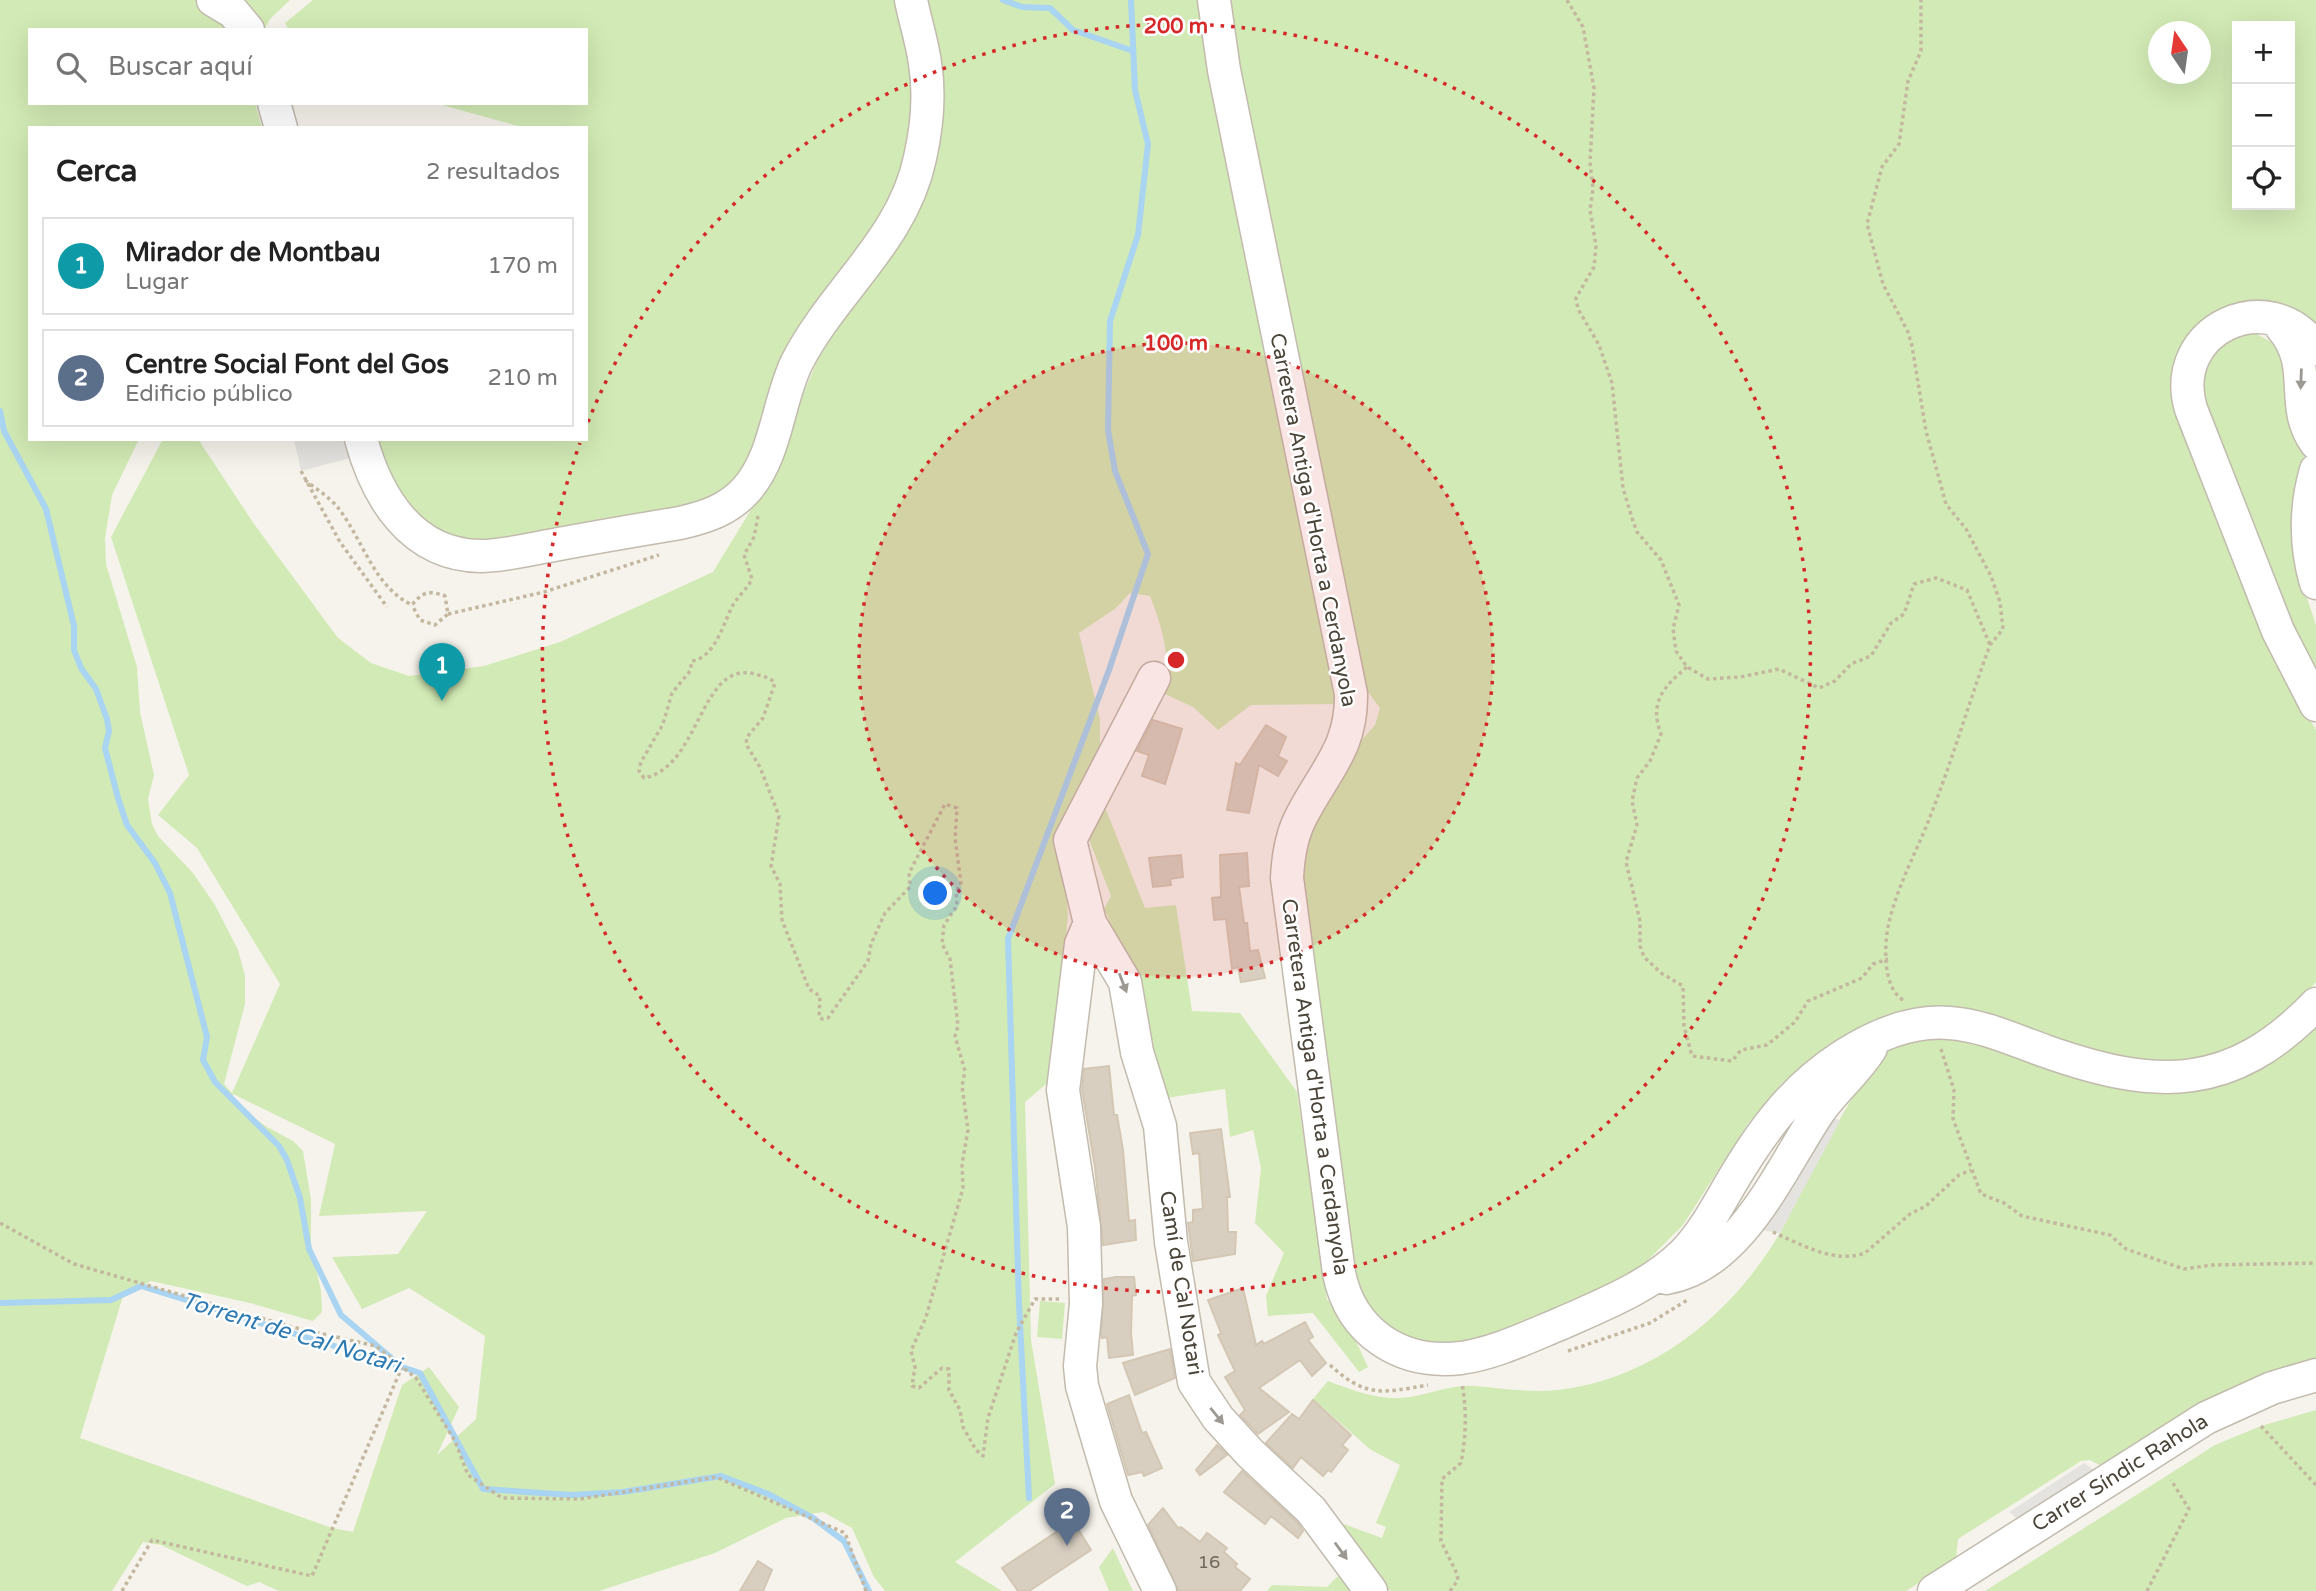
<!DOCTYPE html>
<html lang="es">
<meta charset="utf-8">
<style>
:root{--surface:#fff;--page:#f6f6f6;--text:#222;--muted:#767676;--line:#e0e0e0;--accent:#7c3aed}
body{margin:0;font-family:"Varela Round",sans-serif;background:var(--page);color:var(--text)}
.controls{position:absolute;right:21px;top:21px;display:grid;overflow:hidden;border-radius:0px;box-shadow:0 7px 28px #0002}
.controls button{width:63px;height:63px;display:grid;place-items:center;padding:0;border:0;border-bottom:2px solid var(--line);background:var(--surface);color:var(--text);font:35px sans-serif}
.compass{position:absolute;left:2148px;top:21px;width:63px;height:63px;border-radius:50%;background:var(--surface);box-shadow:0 7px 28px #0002;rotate:347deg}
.you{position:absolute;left:936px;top:894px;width:24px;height:24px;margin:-18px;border:5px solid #fff;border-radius:50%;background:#1a73e8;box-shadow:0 0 0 10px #1a73e833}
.badge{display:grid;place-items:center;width:46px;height:46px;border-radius:50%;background:var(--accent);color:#fff;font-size:23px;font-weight:700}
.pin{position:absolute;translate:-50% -58px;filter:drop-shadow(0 2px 4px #0008)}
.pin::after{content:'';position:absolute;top:37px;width:24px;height:21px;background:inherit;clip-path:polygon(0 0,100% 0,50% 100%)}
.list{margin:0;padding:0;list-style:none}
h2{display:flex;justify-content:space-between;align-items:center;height:91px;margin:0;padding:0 28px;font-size:30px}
h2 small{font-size:23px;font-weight:400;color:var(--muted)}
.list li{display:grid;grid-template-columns:46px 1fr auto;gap:21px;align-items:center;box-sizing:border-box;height:98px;margin:0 14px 14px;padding:0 14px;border:2px solid var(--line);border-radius:0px}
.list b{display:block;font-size:26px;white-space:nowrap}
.list p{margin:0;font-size:23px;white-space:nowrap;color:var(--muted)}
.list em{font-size:23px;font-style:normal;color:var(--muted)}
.icon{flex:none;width:38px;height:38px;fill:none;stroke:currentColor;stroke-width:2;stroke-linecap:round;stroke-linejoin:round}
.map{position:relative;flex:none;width:2316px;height:1591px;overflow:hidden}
.search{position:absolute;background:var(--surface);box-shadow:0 7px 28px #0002;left:28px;top:28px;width:560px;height:77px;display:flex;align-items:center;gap:18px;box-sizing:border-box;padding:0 24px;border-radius:0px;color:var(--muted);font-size:26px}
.panel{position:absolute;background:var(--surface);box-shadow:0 7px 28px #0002;left:28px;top:126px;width:560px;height:315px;border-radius:0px}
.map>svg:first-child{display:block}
.green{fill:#d2eab5;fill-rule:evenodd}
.parking{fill:#e5e3e0}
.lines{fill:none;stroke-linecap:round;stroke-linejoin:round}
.stream{stroke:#a9d4f2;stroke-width:6}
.building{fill:#d8cfc1;stroke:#d3c7b4;stroke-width:2}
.minor-casing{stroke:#c2bbae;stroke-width:35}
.path{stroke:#c4b79f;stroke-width:3.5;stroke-dasharray:3.5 3.5;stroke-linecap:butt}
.minor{stroke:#fff;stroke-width:32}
.oneway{fill:#9c9892}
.ring{fill:none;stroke:#d62828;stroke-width:3.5;stroke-dasharray:3.5 7}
.labels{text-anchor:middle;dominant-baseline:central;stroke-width:5;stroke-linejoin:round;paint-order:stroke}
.number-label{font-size:18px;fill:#6e675b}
.street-label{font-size:21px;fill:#4b4439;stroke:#fff}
.water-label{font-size:23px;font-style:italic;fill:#2e7ab2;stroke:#fff}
.centre{fill:#d62828;stroke:#fff;stroke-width:3.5}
.ring-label{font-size:21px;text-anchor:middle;font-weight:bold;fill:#d62828;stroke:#fff;stroke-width:5;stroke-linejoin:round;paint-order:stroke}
</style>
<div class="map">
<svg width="2316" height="1591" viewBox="0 0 2316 1591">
<rect width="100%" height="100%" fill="#f6f3ec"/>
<path class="green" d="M 0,0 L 290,0 L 270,19 L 264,30 L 30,30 L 30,103 L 255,103 L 262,128 L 30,128 L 30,439 L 139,439 L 112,495 L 105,538 L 106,564 L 137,667 L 140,712 L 154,775 L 148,799 L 152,824 L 158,836 L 193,873 L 215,905 L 238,950 L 245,976 L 245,1004 L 224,1084 L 232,1093 L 280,984 L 197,848 L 158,815 L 189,775 L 111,537 L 163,439 L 198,439 L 254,524 L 338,638 L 371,663 L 409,676 L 484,666 L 560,642 L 713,572 L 766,485 L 824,344 L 906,228 L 923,0 L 1201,0 L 1339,704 L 1251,705 L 1218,730 L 1193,707 L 1165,694 C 1171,659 1163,629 1150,596 L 1130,593 L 1116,608 L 1079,633 L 1100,719 L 1100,750 L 1062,839 L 1068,915 L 1052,1079 L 1025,1102 L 1031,1340 L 1055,1484 L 955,1562 L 1002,1591 L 885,1591 L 874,1577 L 852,1528 L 823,1512 L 786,1518 L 715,1553 L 599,1591 L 279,1591 L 259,1582 L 247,1586 L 161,1545 L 143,1542 L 112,1591 L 0,1591 ZM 233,1094 L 335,1144 L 319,1216 L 427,1211 L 398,1254 L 332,1257 L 362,1309 L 409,1288 L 485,1336 L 476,1419 L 437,1455 L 459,1407 L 429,1367 L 402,1385 L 353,1532 L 332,1528 L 80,1438 L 123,1296 L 151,1281 L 250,1303 L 313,1321 L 322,1312 L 321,1291 L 311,1244 L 311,1200 L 303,1151 L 293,1141 L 267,1127 L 232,1102 Z
M 313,0 L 898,0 L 914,75 L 908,147 L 895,190 L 747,462 L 727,488 L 689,507 L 498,541 L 480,541 L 456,539 L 429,527 L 403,503 L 374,439 L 586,439 L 586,128 L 525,128 L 435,103 L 586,103 L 586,30 L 289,30 L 285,23 Z
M 1226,0 L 2316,0 L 2316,327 L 2307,319 L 2186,344 L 2254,612 L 2276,662 L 2316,730 L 2316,982 C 2268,1038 2228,1056 2156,1064 L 1882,1019 L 1816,1054 L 1781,1084 L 1749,1122 L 1683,1225 L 1643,1265 L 1614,1285 L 1501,1333 L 1458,1344 L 1442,1344 L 1410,1339 L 1381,1325 L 1354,1286 L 1300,896 L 1301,859 L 1314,818 L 1360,742 L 1375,725 L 1380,708 L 1362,684 ZM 2237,26 L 2290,26 L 2290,205 L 2237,205 ZM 2158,32 L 2200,32 L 2200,74 L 2158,74 Z
M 2255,333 L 2281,348 L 2305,450 L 2291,527 L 2297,568 L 2316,625 L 2316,686 L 2296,648 L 2201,390 C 2203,360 2222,334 2255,333 Z
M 1105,807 L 1145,908 L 1176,905 L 1192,1011 L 1240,1013 L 1297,1092 L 1327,1299 L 1354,1337 L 1368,1367 L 1359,1372 L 1313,1313 L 1268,1316 L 1266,1296 L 1284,1253 L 1255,1223 L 1261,1168 L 1253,1130 L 1230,1137 L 1225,1089 L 1166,1098 L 1147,1045 L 1131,966 L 1104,909 L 1111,896 L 1088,837 Z
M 2316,1020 L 2316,1361 L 2239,1385 L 2208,1399 L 2103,1467 L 2090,1460 L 2081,1461 L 1958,1539 L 1956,1559 L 1906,1591 L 1392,1591 L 1375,1586 L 1322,1516 L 1382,1538 L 1386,1527 L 1376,1523 L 1400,1465 L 1371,1450 L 1313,1399 L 1328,1381 C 1352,1390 1375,1399 1400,1398 C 1424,1397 1450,1384 1474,1386 C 1502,1388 1529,1393 1558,1390 C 1654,1379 1732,1314 1780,1233 C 1793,1210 1803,1185 1816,1161 C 1835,1125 1857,1091 1878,1056 L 1890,1047 L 1946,1033 L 2132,1087 Z
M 1040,1301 L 1065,1303 L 1062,1339 L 1037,1337 Z
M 2316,1410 L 2316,1591 L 1985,1591 L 2215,1445 L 2261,1426 Z
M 1113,1548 L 1133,1591 L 1109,1591 L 1099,1567 Z
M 1338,1576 L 1357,1591 L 1267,1591 L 1272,1585 L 1327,1587 Z"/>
<path class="parking" d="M 294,439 L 349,439 L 354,457 L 301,471 Z
M 1821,1109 L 1840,1121 L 1780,1233 L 1754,1229 Z
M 2084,1463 L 2098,1473 L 2021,1522 L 2009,1512 Z"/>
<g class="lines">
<path class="stream" d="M 1003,0 L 1022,7 L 1050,8 L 1073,30 L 1133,51
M 0,411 L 4,431 L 46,509 L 74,626 L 74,650 L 81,668 L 96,689 L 107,719 L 109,731 L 105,748 L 118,798 L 127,825 L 155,863 L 170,893 L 207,1037 L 203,1060 L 215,1082 L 279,1146 L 287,1160 L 300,1198 L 309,1249 L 341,1315 L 402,1367
M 0,1303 L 111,1300 L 141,1286 L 402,1367 L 420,1373 L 483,1489 L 572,1495 L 623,1492 L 721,1476 L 768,1494 L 813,1518 L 844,1541 L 869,1591
M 1029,1498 L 1019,1304 L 1008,939 L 1109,670 L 1148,554 L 1115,471 L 1108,430 L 1110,321 L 1138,235 L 1148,144 L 1135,90 L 1131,0"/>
</g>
<path class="building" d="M 1153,720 L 1182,729 L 1165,784 L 1142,776 L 1149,755 L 1137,751 Z
M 1266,725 L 1286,737 L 1278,756 L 1287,761 L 1278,776 L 1259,765 L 1249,813 L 1227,810 L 1236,763 L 1240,765 Z
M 1247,853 L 1249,886 L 1239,887 L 1244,923 L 1247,923 L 1250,951 L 1258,950 L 1265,978 L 1241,982 L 1238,967 L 1232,969 L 1226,919 L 1214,920 L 1212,898 L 1221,897 L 1220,855 Z
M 1181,855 L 1183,877 L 1170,879 L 1171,885 L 1153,887 L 1149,858 Z
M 1109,1066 L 1114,1115 L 1117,1115 L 1123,1150 L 1129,1221 L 1135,1220 L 1136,1240 L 1103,1245 L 1095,1167 L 1082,1090 L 1084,1069 Z
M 1221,1129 L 1230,1197 L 1227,1197 L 1228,1232 L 1236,1232 L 1235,1254 L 1193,1261 L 1188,1223 L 1193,1222 L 1193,1210 L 1203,1209 L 1199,1153 L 1193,1154 L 1190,1133 Z
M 1116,1277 L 1134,1277 L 1136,1295 L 1132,1296 L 1131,1333 L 1133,1355 L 1109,1358 L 1107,1337 L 1102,1338 L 1101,1335 L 1104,1279 Z
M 1243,1288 L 1256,1345 L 1262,1341 L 1264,1344 L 1305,1322 L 1313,1337 L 1308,1340 L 1326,1363 L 1312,1376 L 1300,1360 L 1259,1388 L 1289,1412 L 1258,1434 L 1240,1415 L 1245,1410 L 1225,1377 L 1235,1371 L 1218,1335 L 1221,1333 L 1208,1300 Z
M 1170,1349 L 1175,1378 L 1135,1395 L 1123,1363 Z
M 1129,1395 L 1142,1433 L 1146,1432 L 1162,1468 L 1144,1476 L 1142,1472 L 1128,1475 L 1107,1404 Z
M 1313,1400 L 1351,1435 L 1342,1445 L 1348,1450 L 1331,1472 L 1328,1470 L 1323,1476 L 1301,1457 L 1293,1468 L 1266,1443 L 1292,1414 L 1299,1419 Z
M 1217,1445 L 1227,1455 L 1200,1475 L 1196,1470 Z
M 1242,1471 L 1297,1522 L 1303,1531 L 1298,1538 L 1271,1516 L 1265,1524 L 1224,1492 Z
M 1163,1508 L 1178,1528 L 1181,1527 L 1200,1542 L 1207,1533 L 1227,1548 L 1224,1552 L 1237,1564 L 1235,1567 L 1250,1579 L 1240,1591 L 1178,1591 L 1148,1525 Z
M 1073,1521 L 1091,1550 L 1029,1591 L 1018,1591 L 1002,1568 Z
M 758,1561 L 772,1570 L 763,1591 L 740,1591 Z"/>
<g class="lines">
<g class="minor-casing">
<path id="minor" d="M 213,0 L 233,12 L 248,30
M 1214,0 L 1224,70 L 1351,694 C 1352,750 1323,772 1300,819 C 1291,837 1288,858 1287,878 L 1339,1273 C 1351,1333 1401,1365 1461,1358 C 1496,1353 1530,1336 1562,1323 C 1605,1304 1651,1286 1685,1252 C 1704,1232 1717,1207 1731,1183 C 1761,1132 1792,1089 1843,1056 C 1874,1036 1912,1020 1949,1023 C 1982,1025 2014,1040 2045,1051 C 2155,1090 2231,1093 2316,1004
M 274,103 L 281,128
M 2282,328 C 2315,366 2288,405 2316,443
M 2316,349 C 2270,282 2167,329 2191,409 L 2278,631 L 2316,705
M 361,439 C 377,498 412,555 480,556 C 505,556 530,549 554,545 C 596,537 638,530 680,523 C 706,517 728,510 746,490 C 777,455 777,403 797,362 C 834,290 903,240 920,158 C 927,127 930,94 925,63 C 922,41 915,21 911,0
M 2316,470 C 2305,508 2305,545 2316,583
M 1154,678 L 1070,840 L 1090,923 L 1081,944 L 1063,1090 L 1084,1227 L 1086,1304 L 1080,1366 L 1082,1386 L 1116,1501 L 1160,1591
M 1090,923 L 1125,982 L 1137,1052 L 1160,1126 L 1171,1242 L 1194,1382 L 1218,1418 L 1250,1453 L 1311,1510 L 1371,1591
M 1666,1278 C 1742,1265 1781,1167 1820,1110 C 1836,1088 1857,1071 1871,1048
M 1934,1591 L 2206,1418 L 2272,1388 L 2316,1375"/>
</g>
<path class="path" d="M 1567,0 L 1583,27 L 1594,88 L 1590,163 L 1593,189 L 1590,210 L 1596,246 L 1594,267 L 1576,298 L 1578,309 L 1599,345 L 1612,383 L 1623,488 L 1632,518 L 1637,532 L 1661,560 L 1679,605 L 1673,629 L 1676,651 L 1687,667 L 1708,679 L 1740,677 L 1779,669 L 1819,688 L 1835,681 L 1851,664 L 1871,656 L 1891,623 L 1904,614 L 1914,584 L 1936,578 L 1967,590 L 1990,645
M 301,471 L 340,542 L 387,607
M 305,480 C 316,489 331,498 339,509 C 363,540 374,587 412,605 C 422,592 429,590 445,596 L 448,614 L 435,625 L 420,620 L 412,605
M 758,516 L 754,537 L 744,555 L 752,579 C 747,589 739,595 733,605 C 723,623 716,657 692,661 L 690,671 L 672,693 L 663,724 L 641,762 L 639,771 L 644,778 C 701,767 699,660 755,674 C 762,676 769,677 775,683 L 763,718 L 747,737 L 746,744 L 760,767 L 779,816 L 771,866 L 780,884 L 782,920 L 809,989 L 820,996 L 819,1017 L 822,1019 L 828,1018 L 868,961 L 871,944 L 885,913 L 910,887 L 909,873 L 945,804 L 957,808 L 955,838 L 961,883 L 956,892 L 957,906 L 944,925 L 942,944 L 950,959 L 958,1026 L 955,1036 L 965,1071 L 962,1086 L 968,1130 L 962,1164 L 963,1188 L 926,1317 L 911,1351 L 915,1367 L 912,1386 L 919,1388 L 942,1368 L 949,1369 L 949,1390 L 960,1410 L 963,1427 L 976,1450 L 983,1456 L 988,1418 L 1016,1333 L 1035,1299 L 1059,1299
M 448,614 L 544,592 L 659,555
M 1687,667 C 1663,687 1649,703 1661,734 L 1650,761 L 1637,778 L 1632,801 L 1637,825 L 1626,862 L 1640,921 L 1640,946 L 1644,957 L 1661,973 L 1683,986 L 1684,1026 L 1692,1056 L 1732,1061 L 1741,1050 L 1767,1045 L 1795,1022 L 1808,1001 L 1862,978 L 1873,964 L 1888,959
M 1903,1000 C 1883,987 1884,949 1888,927 C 1896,888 1916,853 1930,817 C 1952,761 1969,702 1990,645 L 2003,629 L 2000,602 L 1991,576 L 1966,529 L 1946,504 L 1926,431 L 1912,346 L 1908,332 L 1883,284 L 1867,224 L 1882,167 L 1899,144 L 1908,81 L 1921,51 L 1921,0
M 1941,1049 L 1954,1090 L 1953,1119 L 1981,1194 L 2004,1203 L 2022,1216 L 2110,1235 L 2126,1249 L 2184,1269 L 2212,1265 L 2316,1263
M 0,1223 L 74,1264 L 292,1327 L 376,1346 L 416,1378 L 455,1441 L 468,1475 L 502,1498 L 580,1499 L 716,1477 L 845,1533 L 866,1591
M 1773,1232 C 1802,1245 1835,1264 1865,1253 L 1910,1214 L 1926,1206 L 1959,1175 L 1971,1170
M 1568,1351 L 1650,1323 L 1689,1299
M 1330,1365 C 1366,1398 1382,1393 1428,1385
M 2261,1426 L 2316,1485
M 122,1591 L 152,1540 L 312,1576 L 402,1367
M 1450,1591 L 1458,1580 L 1457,1574 L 1441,1541 L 1442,1479 L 1461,1463 C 1466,1437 1467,1410 1462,1384
M 2147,1591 L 2189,1509 L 2171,1480"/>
<use href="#minor" class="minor"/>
</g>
<defs><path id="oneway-solid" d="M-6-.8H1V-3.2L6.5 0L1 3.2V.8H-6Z" transform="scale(1.75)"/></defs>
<g class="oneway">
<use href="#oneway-solid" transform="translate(2301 379) rotate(92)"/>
<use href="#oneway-solid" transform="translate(1123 983) rotate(69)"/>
<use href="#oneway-solid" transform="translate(1217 1416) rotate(51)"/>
<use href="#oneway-solid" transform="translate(1341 1551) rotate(54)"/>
</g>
<circle cx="1176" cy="660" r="317" fill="#d62828" fill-opacity=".12"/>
<g class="ring">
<circle cx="1176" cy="660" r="317"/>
<path d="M588 422A634 634 0 1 1 580 443"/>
</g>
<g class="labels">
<g class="number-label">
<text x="1209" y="1562">16</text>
</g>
<g class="street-label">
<text transform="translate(1313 520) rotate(79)">Carretera Antiga d'Horta a Cerdanyola</text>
<text transform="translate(1315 1087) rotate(82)">Carretera Antiga d'Horta a Cerdanyola</text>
<text transform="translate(1181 1283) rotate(81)">Camí de Cal Notari</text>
<text transform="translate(2120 1473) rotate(-32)">Carrer Síndic Rahola</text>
</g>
<g class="water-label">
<text transform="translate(291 1333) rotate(17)">Torrent de Cal Notari</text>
</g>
</g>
<circle cx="1176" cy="660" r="10" class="centre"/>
<g class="ring-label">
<text x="1176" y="33">200 m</text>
<text x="1176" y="350">100 m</text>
</g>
</svg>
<div class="controls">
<button>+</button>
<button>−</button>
<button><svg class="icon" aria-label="locate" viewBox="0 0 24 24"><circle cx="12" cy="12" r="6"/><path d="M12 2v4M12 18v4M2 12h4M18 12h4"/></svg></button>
</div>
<svg class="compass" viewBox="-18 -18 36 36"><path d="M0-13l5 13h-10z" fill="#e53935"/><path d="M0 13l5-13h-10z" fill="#767676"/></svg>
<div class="you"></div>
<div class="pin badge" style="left:442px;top:701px;background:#0f9aa8">1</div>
<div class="pin badge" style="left:1067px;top:1546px;background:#5c6f8a">2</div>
<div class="search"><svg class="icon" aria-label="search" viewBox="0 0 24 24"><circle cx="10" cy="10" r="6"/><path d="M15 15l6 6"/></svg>Buscar aquí</div>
<section class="panel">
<h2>Cerca<small>2 resultados</small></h2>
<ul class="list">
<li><span class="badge" style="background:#0f9aa8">1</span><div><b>Mirador de Montbau</b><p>Lugar</p></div><em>170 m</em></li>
<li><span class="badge" style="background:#5c6f8a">2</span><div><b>Centre Social Font del Gos</b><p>Edificio público</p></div><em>210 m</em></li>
</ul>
</section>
</div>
